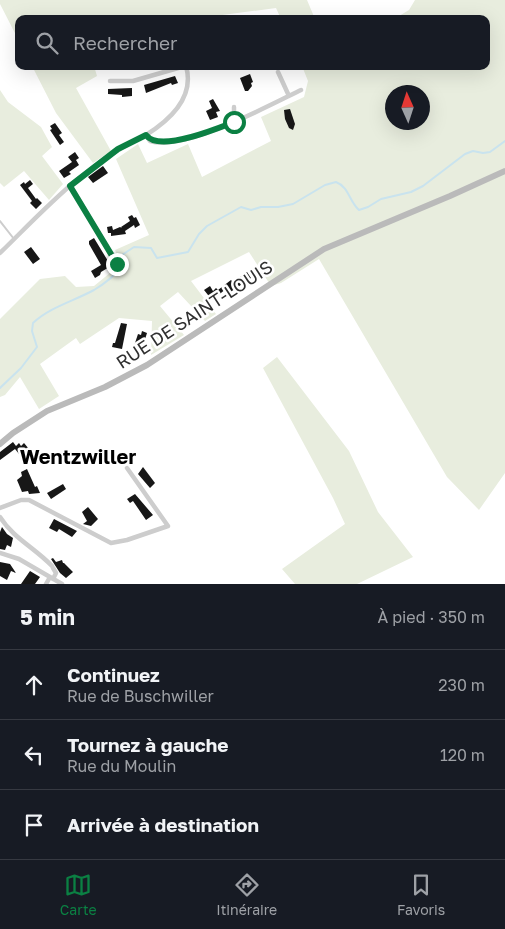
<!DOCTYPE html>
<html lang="fr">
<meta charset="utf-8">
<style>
:root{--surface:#171b24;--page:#20242c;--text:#f1f3f6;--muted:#9ea1a6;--line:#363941;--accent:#0b8043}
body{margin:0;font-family:"Golos Text",sans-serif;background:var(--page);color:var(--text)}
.compass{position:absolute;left:385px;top:85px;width:45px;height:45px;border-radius:50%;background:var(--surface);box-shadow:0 5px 20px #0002;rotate:357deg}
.stop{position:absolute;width:15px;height:15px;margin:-11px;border:4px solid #0b8043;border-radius:50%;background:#fff}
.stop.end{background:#0b8043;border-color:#fff;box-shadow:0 1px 5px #0008}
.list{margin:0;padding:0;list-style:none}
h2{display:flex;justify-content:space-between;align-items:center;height:65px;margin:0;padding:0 20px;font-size:21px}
h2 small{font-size:16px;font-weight:400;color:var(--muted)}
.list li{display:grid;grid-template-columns:32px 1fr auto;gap:15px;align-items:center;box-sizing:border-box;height:70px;padding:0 20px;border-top:1px solid var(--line)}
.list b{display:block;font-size:19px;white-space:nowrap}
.list p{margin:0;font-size:16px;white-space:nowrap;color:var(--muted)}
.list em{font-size:16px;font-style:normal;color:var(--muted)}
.icon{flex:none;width:28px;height:28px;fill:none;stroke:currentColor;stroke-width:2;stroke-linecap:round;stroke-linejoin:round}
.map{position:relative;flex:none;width:505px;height:584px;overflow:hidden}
.search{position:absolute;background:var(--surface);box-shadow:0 5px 20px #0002;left:15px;right:15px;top:15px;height:55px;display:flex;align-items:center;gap:12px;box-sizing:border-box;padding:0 18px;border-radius:10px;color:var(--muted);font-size:19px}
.sheet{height:275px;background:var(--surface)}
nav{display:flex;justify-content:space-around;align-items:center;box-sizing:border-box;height:70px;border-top:1px solid var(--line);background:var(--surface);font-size:14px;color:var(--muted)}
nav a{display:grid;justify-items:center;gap:2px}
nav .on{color:var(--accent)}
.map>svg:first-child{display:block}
.green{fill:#e8edde;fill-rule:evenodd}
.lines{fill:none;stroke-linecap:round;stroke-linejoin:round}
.stream{stroke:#c9e3ee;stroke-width:2}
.building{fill:#171717}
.lane{stroke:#cdcdcd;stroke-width:2}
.street{stroke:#cdcdcd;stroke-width:4.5}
.secondary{stroke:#bababa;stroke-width:6}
.route{stroke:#0b8043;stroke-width:6}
.labels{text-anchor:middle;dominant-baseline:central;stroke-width:5;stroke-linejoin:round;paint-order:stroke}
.street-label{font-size:18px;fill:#303030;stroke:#fff}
.quarter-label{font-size:20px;font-weight:bold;fill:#000;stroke:#fff}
</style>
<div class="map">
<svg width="505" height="584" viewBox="0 0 505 584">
<rect width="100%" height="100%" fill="#fff"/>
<path class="green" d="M 0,0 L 307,0 L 315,19 L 281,19 L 276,8 L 215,16 L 203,19 L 19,19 L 19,41 L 0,4 Z
M 415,0 L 505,0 L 505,473 L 479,510 L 447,477 L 319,259 L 281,283 L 271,286 L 249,252 L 191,281 L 216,314 L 205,321 L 178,292 L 160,306 L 184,335 L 151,355 L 152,321 L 119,318 L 80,344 L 76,338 L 40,364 L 59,396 L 39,409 L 20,377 L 5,395 L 0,397 L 0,319 L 40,279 L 65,276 L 76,287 L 94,286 L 121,264 L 115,250 L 149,235 L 116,159 L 138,144 L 147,163 L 188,144 L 202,177 L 271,141 L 261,117 L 304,97 L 308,81 L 302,66 L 486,66 L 486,19 L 394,19 L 409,10 ZM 392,92 L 422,92 L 422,122 L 392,122 Z
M 32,66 L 94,66 L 97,76 L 76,88 L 111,151 L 93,163 L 56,113 Z
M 0,90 L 8,102 L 41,127 L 52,147 L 42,156 L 63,184 L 49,200 L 24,171 L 4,187 L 0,183 Z
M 277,357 L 349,451 L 378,512 L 413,557 L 357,584 L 295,584 L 282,569 L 345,524 L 333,498 L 263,368 Z"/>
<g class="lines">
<path class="stream" d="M 0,388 L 21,368 L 37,347 L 32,331 L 33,323 C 50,307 74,301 94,290 C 106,283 115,275 124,265 L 122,255 L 134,247 L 151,248 L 157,258 L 188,252 L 199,234 L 207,226 L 241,207 L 251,210 L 261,207 L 278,207 L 293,204 L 325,185 L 336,182 C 349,187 349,201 359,210 L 368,207 L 381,199 L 411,192 L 423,186 L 465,154 L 473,151 L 483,153 L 490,152 L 505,141"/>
</g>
<path class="building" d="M 250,74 L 253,82 L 251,83 L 252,86 L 248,91 L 245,91 L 240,78 Z
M 175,76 L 178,83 L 172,85 L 171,83 L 146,93 L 144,85 Z
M 132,88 L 132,96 L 122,97 L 122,95 L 108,94 L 108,89 Z
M 213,99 L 220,111 L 216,112 L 218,117 L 210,120 L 206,111 L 212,108 L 209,101 Z
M 290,109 L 295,124 L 293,130 L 289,128 L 285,119 L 284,110 Z
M 55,123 L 62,133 L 59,135 L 64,142 L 60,145 L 50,130 L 52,129 L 50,126 Z
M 75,152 L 79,158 L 76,160 L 79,165 L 69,172 L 71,174 L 64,178 L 59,171 L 72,162 L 68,157 Z
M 103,166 L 108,173 L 93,183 L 88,177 Z
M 30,180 L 33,184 L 28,188 L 36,199 L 37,198 L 42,203 L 36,209 L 30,203 L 32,201 L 20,185 L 24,182 L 25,184 Z
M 132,215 L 134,218 L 136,217 L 140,225 L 135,228 L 134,225 L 125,231 L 126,234 L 111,236 L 111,233 L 108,233 L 107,227 L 112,226 L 113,230 L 120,227 L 122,228 L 121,227 L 130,221 L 128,217 Z
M 94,238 L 111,266 L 101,272 L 100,275 L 95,278 L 91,271 L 101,265 L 89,244 L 89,241 Z
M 31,247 L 40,259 L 33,264 L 24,252 Z
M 247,272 L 251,278 L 229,293 L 226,289 L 212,300 L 204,290 L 210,286 L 213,291 L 216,288 L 218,290 L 231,280 L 233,282 Z
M 121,323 L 127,324 L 122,349 L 112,347 L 113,343 L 115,343 Z
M 142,331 L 147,333 L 142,349 L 146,351 L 144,354 L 141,353 L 142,349 L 134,346 L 138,334 L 141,335 Z
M 13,442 L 16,446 L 19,443 L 21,446 L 24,443 L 29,449 L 27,451 L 34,461 L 28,465 L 15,449 L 0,460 L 0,452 Z
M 143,467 L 155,483 L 150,488 L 138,474 Z
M 27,469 L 35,487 L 37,486 L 40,493 L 29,494 L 28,491 L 22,492 L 17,480 L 22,476 L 21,472 Z
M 63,484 L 66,489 L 51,499 L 47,493 Z
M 135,494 L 153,515 L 146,520 L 133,501 L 130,503 L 127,499 Z
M 88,507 L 98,519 L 91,526 L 83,524 L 87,521 L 82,512 Z
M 54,519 L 77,531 L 72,537 L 59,529 L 57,532 L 49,528 Z
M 2,527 L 7,534 L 13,538 L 11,547 L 7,545 L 5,550 L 0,549 L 0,532 Z
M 53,558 L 56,562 L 62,560 L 63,563 L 64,563 L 73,572 L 66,578 L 60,573 L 51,559 Z
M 0,562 L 10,564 L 16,573 L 11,571 L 7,580 L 0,576 Z
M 30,571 L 40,577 L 35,584 L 21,584 Z"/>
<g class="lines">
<path class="lane" d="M 0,221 L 14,239"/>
<path class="street" d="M 278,72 L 289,96
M 110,81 L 133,81 L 185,66
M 234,107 L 234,122
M 146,135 C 170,120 195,97 186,66
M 70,185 L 117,264
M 0,253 C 46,208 86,163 146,135 L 150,141 C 183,152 270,105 301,90
M 0,508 L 21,500 L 29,500 L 111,543 L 127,540 L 168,526 L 127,468
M 0,517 C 13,538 35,548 52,566
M 0,553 L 19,559 L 62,584
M 53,568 L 56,573 L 53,579
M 46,584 L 50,577"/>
<path class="secondary" d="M 0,444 L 13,433 L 47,411 L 105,387 L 147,365 L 324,249 L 450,196 L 505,171"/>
</g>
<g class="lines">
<path class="route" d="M 117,264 L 70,186 L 118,149 L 146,135 C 159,153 216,129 234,122"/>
</g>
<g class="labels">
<g class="street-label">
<text transform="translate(194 314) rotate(-33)">RUE DE SAINT-LOUIS</text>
</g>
<g class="quarter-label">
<text x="78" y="456">Wentzwiller</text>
</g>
</g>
</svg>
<svg class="compass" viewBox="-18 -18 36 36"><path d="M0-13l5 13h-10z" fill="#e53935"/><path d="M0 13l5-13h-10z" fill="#9ea1a6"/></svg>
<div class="stop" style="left:234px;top:122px"></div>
<div class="stop end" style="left:117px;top:264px"></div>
<div class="search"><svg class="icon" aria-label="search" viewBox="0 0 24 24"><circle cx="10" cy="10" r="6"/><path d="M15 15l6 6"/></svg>Rechercher</div>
</div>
<section class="sheet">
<h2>5 min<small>À pied · 350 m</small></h2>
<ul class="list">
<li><svg class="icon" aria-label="ahead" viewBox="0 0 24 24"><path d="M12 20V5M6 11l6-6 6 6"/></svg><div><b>Continuez</b><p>Rue de Buschwiller</p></div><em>230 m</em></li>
<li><svg class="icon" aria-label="left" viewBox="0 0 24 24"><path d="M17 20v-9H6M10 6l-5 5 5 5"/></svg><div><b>Tournez à gauche</b><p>Rue du Moulin</p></div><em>120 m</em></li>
<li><svg class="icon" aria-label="arrive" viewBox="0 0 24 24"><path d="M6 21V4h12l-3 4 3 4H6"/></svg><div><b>Arrivée à destination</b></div></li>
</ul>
</section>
<nav>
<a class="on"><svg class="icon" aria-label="map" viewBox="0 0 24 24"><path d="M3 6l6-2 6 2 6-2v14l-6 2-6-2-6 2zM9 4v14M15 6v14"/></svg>Carte</a>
<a><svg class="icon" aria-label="directions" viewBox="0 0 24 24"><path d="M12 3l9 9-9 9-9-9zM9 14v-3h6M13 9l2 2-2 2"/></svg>Itinéraire</a>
<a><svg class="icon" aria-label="saved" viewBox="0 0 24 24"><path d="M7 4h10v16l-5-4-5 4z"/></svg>Favoris</a>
</nav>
